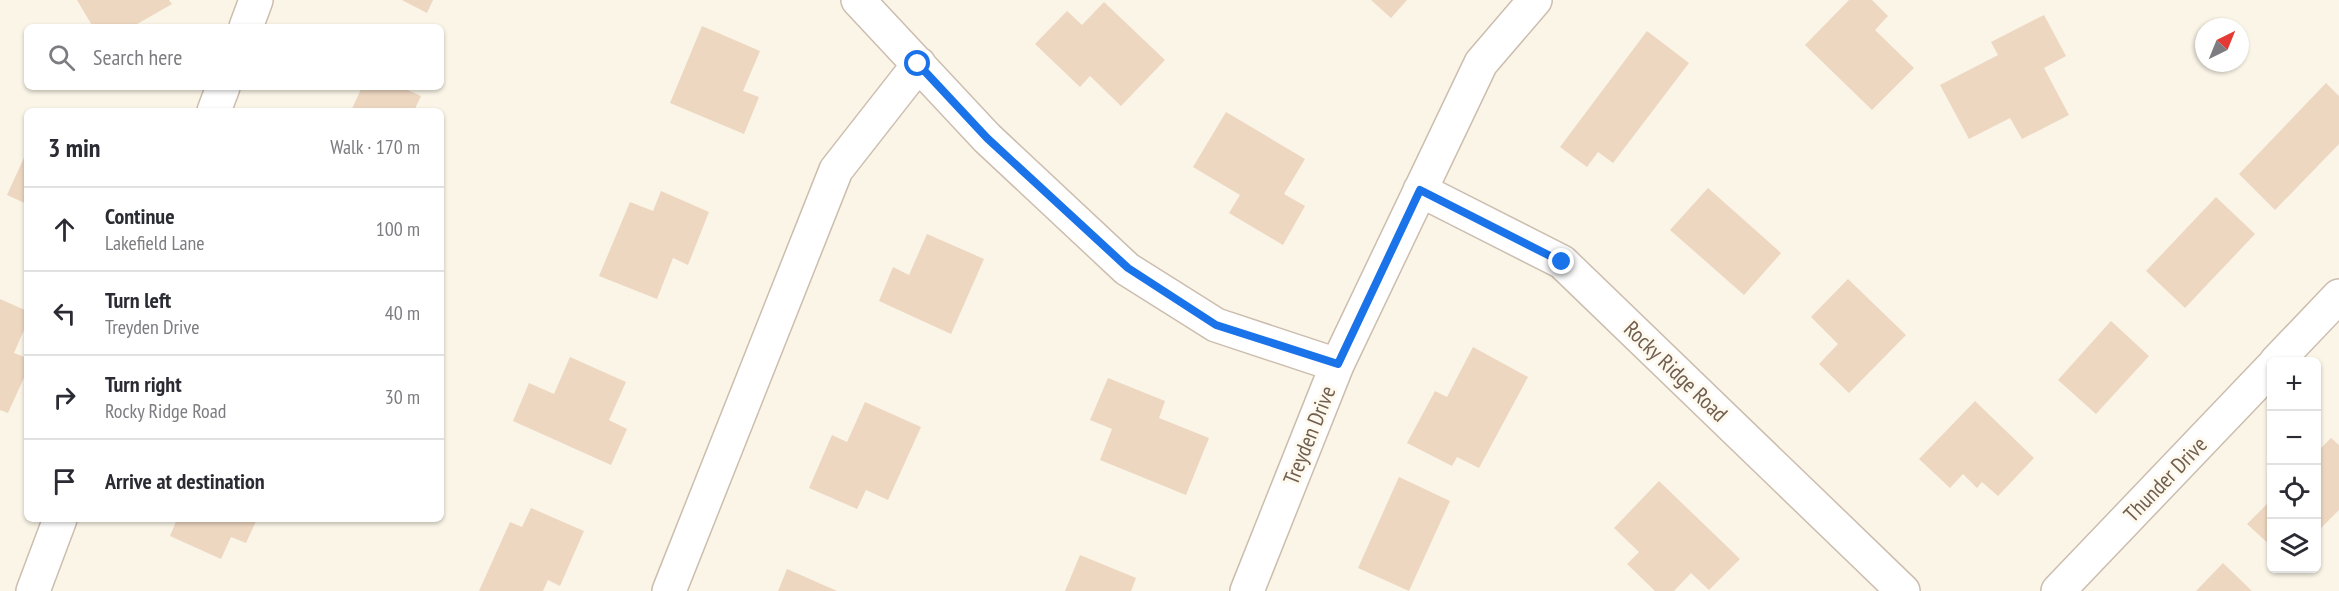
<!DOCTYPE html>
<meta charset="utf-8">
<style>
:root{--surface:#fff;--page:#f7f7f7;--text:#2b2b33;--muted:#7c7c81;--line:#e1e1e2}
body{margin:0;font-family:"PT Sans Narrow",sans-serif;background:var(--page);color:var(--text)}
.controls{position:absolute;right:18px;bottom:18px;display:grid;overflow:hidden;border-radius:9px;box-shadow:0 2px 4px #0004}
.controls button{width:54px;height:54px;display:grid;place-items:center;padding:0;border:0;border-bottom:2px solid var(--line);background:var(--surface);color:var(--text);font:30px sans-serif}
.compass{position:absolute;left:2195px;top:18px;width:54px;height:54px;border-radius:50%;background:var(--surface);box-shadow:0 2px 4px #0004;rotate:43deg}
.stop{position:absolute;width:18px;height:18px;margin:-14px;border:4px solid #1a73e8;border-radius:50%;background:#fff}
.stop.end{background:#1a73e8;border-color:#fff;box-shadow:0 2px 6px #0008}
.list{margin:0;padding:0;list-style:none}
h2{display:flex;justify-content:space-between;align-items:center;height:78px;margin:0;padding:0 24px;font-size:26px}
h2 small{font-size:20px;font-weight:400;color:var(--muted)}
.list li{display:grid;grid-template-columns:39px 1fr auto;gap:18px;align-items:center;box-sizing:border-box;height:84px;padding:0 24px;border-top:2px solid var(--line)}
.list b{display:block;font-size:22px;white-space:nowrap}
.list p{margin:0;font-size:20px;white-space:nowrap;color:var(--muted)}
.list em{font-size:20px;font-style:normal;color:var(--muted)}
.icon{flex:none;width:33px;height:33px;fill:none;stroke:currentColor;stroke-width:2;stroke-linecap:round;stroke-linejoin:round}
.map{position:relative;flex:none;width:2339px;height:591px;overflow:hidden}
.search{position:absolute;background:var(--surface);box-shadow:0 2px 4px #0004;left:24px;top:24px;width:420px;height:66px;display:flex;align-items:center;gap:15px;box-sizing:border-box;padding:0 21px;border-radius:9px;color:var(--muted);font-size:22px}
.panel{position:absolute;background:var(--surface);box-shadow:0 2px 4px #0004;left:24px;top:108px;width:420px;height:414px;border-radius:9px}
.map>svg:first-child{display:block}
.building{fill:#edd7c1}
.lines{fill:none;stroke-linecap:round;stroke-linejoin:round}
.street-casing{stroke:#ccbdae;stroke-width:36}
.street{stroke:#fff;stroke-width:33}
.route{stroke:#1a73e8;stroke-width:8}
.labels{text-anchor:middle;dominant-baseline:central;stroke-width:6;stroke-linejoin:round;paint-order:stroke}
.street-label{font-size:22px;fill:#725e4e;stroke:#fdf9ee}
</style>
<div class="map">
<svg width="2339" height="591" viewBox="0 0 2339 591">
<rect width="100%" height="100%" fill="#faf5e7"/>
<path class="building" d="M 77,0 L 169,0 L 172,4 L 132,27 L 93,27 Z
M 402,0 L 433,0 L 427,13 Z
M 1371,0 L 1407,0 L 1391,18 Z
M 1849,0 L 1872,0 L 1888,16 L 1875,30 L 1914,68 L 1872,110 L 1805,45 Z
M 1104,2 L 1165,60 L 1121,106 L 1090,76 L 1080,87 L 1035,44 L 1067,11 L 1082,25 Z
M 2044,15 L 2066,56 L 2044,68 L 2069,115 L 2022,139 L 2010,118 L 1969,139 L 1940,85 L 1998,55 L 1991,42 Z
M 702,26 L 760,51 L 743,91 L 759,97 L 744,134 L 670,103 Z
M 1647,31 L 1689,63 L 1613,163 L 1598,152 L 1587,167 L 1560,147 Z
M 2326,83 L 2339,96 L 2339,144 L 2275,210 L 2239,174 Z
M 362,87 L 401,87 L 421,96 L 414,111 L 351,111 Z
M 1226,112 L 1305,159 L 1284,194 L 1305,206 L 1283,245 L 1229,213 L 1240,195 L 1193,167 Z
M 27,151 L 27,204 L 7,195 Z
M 1708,188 L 1781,253 L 1744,295 L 1670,230 Z
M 661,191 L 709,212 L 688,265 L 673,258 L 657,299 L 599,276 L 630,202 L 653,211 Z
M 2216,197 L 2255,234 L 2185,308 L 2146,271 Z
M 927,234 L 984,259 L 951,334 L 879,301 L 893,267 L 909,275 Z
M 1848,279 L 1906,335 L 1849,393 L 1819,364 L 1838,344 L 1811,317 Z
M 0,299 L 27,311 L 27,323 L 14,353 L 27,358 L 27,371 L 8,413 L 0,410 Z
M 2111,321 L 2149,356 L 2096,414 L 2058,380 Z
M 1473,347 L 1528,377 L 1479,468 L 1457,457 L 1452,466 L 1407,443 L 1435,391 L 1447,397 Z
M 570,357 L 626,382 L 609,420 L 627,429 L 611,465 L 513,421 L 529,383 L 554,394 Z
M 1108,378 L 1165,401 L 1159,418 L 1209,438 L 1186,495 L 1100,460 L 1112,429 L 1090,420 Z
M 1975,401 L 2034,458 L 1998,496 L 1982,482 L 1977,488 L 1963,474 L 1950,488 L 1919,459 Z
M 865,402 L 921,427 L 888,500 L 866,490 L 857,509 L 809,488 L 832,435 L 847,442 Z
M 2331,438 L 2339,445 L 2339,510 L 2316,533 L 2316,453 Z
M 1399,477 L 1450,501 L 1409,591 L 1358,568 Z
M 1659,481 L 1740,559 L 1709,590 L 1691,573 L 1674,591 L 1655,591 L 1627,564 L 1639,552 L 1614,528 Z
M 2272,499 L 2272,547 L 2247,524 Z
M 531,508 L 584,531 L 560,586 L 548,580 L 543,591 L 479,591 L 510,522 L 522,527 Z
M 177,519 L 257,519 L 246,543 L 231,537 L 221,559 L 170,536 Z
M 1080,555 L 1136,578 L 1131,591 L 1065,591 Z
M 2223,563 L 2252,591 L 2196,591 Z
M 787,569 L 837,591 L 778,591 Z"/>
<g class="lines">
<g class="street-casing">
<path id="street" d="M 858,0 L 987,138 L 1127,269 L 1216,325 L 1337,365
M 246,27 L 256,0
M 214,111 L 223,87
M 1420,190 L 1562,262 L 1903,591
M 2276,362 L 2339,296
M 33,591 L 60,519
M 669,591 L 836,170 L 919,64
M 1247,591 L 1337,365 L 1481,63 L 1535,0
M 2058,591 L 2272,367"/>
</g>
<use href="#street" class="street"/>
</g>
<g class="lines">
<path class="route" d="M 918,64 L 987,138 L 1128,268 L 1216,325 L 1338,364 L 1420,190 L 1562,262"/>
</g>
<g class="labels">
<g class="street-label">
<text transform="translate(1676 371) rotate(44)">Rocky Ridge Road</text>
<text transform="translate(1309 435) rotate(-68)">Treyden Drive</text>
<text transform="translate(2165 479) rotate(-46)">Thunder Drive</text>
</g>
</g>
</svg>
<div class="controls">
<button>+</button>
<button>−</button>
<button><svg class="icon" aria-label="locate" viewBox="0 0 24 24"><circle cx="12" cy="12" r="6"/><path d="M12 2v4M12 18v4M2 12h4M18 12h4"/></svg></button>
<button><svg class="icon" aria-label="layers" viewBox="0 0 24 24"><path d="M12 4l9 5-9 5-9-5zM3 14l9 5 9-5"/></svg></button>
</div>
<svg class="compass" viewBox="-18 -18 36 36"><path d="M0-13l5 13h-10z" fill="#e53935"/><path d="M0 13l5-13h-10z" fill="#7c7c81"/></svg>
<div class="stop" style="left:918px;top:64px"></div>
<div class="stop end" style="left:1562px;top:262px"></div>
<div class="search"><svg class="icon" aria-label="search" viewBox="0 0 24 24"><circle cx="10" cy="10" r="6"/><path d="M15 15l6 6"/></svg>Search here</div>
<section class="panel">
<h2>3 min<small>Walk · 170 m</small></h2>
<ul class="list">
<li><svg class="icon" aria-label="ahead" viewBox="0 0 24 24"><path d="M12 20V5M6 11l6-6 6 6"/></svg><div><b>Continue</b><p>Lakefield Lane</p></div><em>100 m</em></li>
<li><svg class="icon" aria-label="left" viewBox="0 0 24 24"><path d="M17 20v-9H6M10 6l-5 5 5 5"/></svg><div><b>Turn left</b><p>Treyden Drive</p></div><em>40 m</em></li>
<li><svg class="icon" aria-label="right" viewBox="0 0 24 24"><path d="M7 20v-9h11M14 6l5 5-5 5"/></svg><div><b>Turn right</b><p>Rocky Ridge Road</p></div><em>30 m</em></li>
<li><svg class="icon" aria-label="arrive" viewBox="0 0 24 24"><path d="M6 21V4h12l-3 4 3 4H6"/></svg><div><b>Arrive at destination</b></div></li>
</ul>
</section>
</div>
